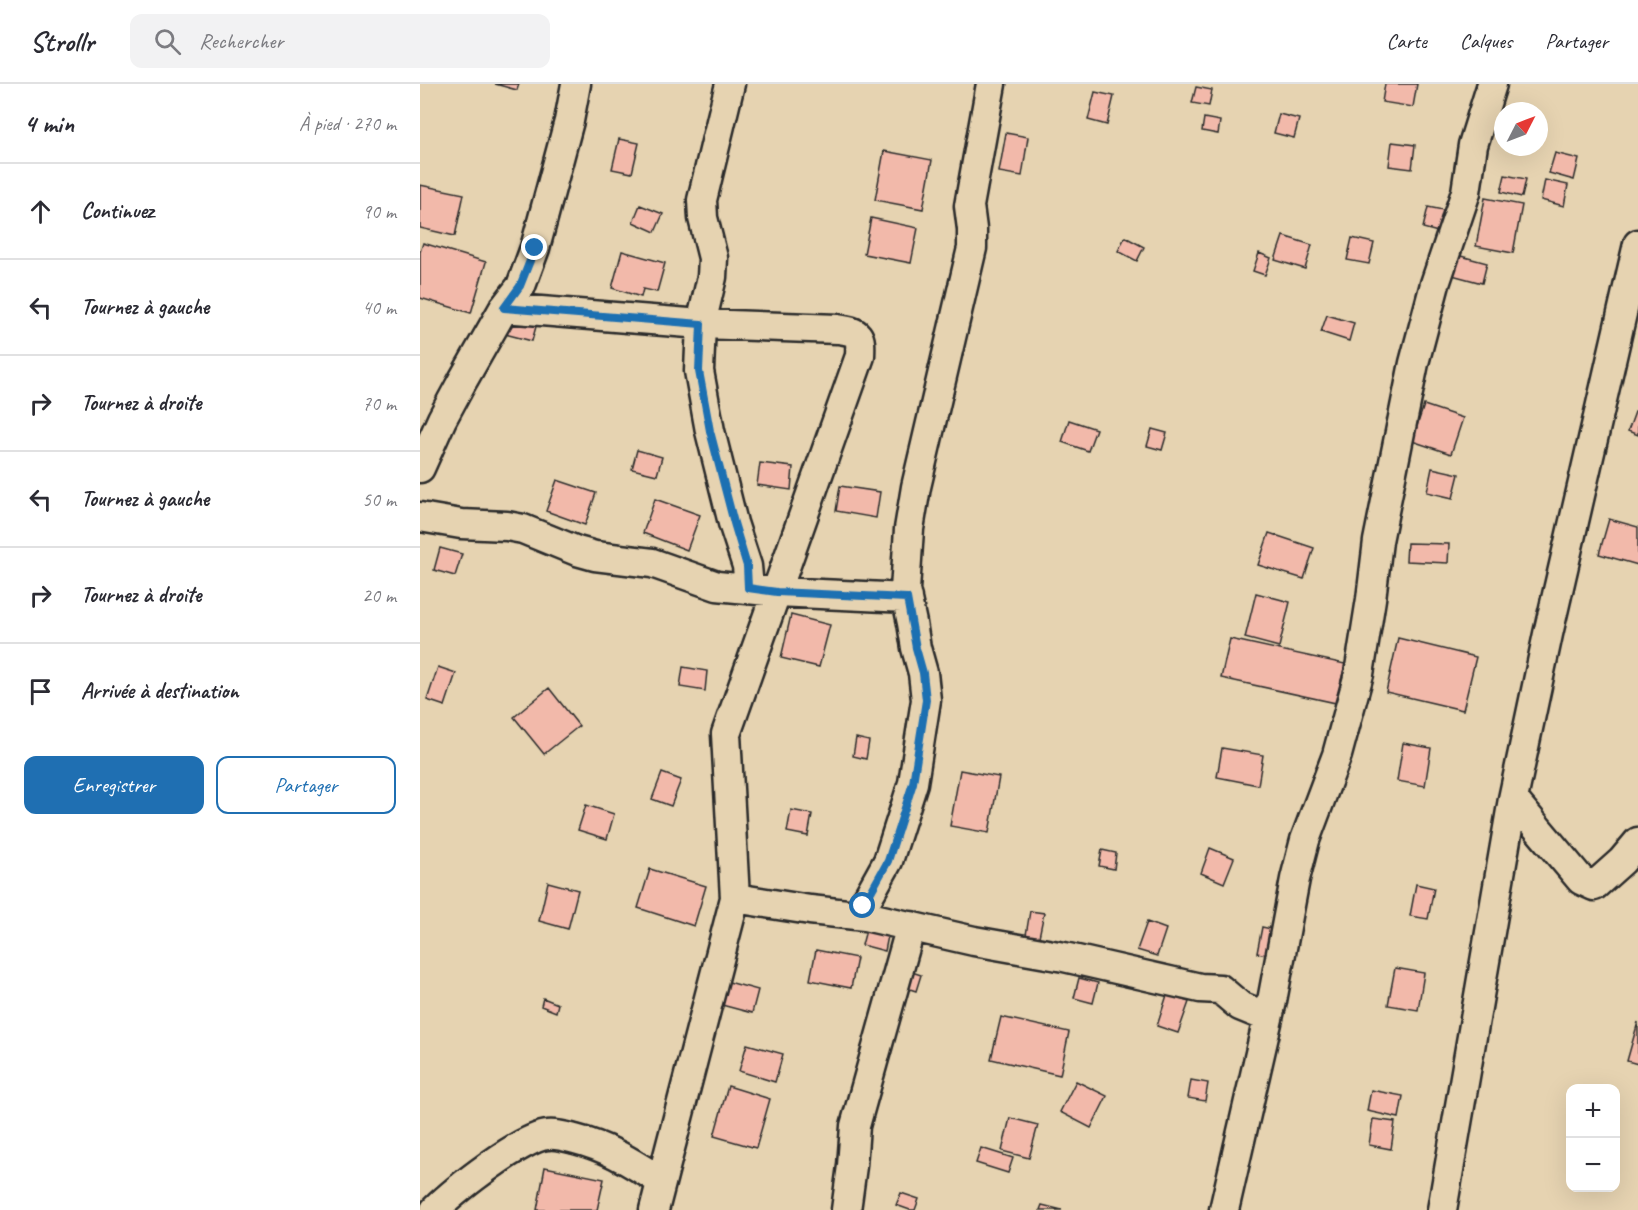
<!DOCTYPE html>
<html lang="fr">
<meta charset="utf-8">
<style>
:root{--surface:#fff;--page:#f2f2f3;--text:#2b2b33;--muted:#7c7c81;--line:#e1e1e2;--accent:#1f6fb2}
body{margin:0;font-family:Caveat,sans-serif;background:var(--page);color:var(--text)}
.controls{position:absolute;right:18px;bottom:18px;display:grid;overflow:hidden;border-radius:12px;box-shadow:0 6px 24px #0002}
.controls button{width:54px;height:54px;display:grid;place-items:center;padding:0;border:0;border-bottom:2px solid var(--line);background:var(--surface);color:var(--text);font:30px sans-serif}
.compass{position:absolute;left:1074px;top:18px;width:54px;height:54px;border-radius:50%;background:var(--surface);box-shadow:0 6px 24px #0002;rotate:48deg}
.stop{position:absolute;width:18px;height:18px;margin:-14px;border:4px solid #1f6fb2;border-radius:50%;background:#fff}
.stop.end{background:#1f6fb2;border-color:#fff;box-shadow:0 2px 6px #0008}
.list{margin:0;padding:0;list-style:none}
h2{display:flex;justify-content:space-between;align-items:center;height:78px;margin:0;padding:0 24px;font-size:26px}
h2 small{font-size:20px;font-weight:400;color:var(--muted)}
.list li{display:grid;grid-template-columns:39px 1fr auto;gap:18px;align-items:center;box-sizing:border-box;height:96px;padding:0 24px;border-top:2px solid var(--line)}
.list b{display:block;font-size:22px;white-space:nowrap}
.list em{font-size:20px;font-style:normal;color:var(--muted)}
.actions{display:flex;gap:12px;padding:18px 24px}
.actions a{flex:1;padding:14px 0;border:2px solid var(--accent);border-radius:12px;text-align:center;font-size:21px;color:var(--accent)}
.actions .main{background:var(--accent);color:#fff}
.icon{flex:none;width:33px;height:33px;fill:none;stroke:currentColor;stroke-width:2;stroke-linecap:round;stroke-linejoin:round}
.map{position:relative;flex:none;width:1218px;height:1126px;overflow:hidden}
header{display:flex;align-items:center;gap:36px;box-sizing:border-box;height:84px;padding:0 30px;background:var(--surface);border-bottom:2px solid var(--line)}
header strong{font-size:28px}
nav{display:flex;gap:33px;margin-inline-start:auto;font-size:21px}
.search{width:420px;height:54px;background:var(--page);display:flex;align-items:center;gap:15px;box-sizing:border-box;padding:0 21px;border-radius:12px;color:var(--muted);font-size:22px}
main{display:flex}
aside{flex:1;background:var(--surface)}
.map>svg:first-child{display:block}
.building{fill:#f2b9aa;stroke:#2b2b2b;stroke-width:1.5}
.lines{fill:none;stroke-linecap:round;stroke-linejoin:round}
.street-casing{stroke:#2b2b2b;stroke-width:33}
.street{stroke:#e6d3b1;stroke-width:28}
.route{stroke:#1f6fb2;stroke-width:8}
</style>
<header>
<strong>Strollr</strong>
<div class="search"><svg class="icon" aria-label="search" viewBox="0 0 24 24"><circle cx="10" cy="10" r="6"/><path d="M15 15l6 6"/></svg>Rechercher</div>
<nav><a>Carte</a><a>Calques</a><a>Partager</a></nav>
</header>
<main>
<aside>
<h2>4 min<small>À pied · 270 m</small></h2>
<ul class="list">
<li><svg class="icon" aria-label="ahead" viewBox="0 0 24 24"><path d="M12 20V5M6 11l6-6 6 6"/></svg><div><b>Continuez</b></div><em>90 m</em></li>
<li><svg class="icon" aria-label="left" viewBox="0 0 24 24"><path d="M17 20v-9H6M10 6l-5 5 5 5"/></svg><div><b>Tournez à gauche</b></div><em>40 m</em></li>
<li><svg class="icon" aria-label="right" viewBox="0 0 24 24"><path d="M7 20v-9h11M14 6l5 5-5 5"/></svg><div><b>Tournez à droite</b></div><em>70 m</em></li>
<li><svg class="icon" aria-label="left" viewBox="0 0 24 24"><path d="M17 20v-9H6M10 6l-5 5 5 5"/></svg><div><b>Tournez à gauche</b></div><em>50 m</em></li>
<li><svg class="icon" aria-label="right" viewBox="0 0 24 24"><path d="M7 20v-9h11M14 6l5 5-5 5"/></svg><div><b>Tournez à droite</b></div><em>20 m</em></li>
<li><svg class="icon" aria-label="arrive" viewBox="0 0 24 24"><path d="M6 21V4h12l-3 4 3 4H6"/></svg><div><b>Arrivée à destination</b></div></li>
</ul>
<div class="actions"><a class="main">Enregistrer</a><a>Partager</a></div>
</aside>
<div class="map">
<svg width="1218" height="1126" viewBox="0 0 1218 1126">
<rect width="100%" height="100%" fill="#e6d3b1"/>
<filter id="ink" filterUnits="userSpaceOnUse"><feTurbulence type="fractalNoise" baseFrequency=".0167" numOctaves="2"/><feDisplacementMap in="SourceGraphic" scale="12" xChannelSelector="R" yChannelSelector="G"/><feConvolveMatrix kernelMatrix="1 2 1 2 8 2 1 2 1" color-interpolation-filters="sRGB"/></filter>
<g filter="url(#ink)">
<path class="building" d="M 75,0 L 99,0 L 97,6 Z
M 965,0 L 997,0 L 993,23 L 962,18 Z
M 776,3 L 792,6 L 789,22 L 772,19 Z
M 675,8 L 694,12 L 687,41 L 668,36 Z
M 859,30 L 879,35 L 874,54 L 854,49 Z
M 784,34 L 800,37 L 798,50 L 782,47 Z
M 586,49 L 608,53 L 602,92 L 579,88 Z
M 199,55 L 219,59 L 212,89 L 192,85 Z
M 972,58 L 995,61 L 992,85 L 969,82 Z
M 464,67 L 512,76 L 503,125 L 455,116 Z
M 1135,69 L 1159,75 L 1154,96 L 1129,89 Z
M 1085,91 L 1106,95 L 1102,113 L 1081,108 Z
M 1125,96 L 1148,101 L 1144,122 L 1121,116 Z
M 0,101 L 44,110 L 35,152 L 0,144 Z
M 1065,114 L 1102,121 L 1093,169 L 1056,162 Z
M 220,121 L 243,130 L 235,148 L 213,138 Z
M 1008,123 L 1023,126 L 1018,148 L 1003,144 Z
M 451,134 L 498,144 L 491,179 L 444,170 Z
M 863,152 L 892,161 L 885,185 L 855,176 Z
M 705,153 L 724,163 L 717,177 L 698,167 Z
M 932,154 L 954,159 L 949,180 L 927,176 Z
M 3,159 L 66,178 L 51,229 L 0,214 L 0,168 Z
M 202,167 L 245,179 L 237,208 L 223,205 L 221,213 L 192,204 Z
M 839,169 L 851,174 L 845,191 L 833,187 Z
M 1037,171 L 1067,179 L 1062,199 L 1032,191 Z
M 86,230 L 117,239 L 112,257 L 81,249 Z
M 907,231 L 934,239 L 929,257 L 901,248 Z
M 1004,321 L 1043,334 L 1031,370 L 992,357 Z
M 1215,328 L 1218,329 L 1218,351 L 1208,347 Z
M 649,336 L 676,345 L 668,367 L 642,358 Z
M 732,345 L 747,349 L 742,366 L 727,362 Z
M 217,366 L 242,373 L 237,391 L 212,385 Z
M 340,379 L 373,383 L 371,406 L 337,401 Z
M 1012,384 L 1039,390 L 1033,414 L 1007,408 Z
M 137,396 L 176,409 L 165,441 L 126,427 Z
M 420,402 L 460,408 L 456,434 L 416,427 Z
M 235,415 L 280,431 L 267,466 L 223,449 Z
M 1189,435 L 1218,443 L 1218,481 L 1179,470 Z
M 849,449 L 894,464 L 884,495 L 838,481 Z
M 987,459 L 1029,460 L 1028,479 L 986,477 Z
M 20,464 L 42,470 L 35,492 L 14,486 Z
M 836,509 L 870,518 L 859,563 L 825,554 Z
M 371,531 L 410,541 L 399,583 L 361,574 Z
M 978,554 L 1056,573 L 1043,626 L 966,608 Z
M 810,555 L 925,580 L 916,619 L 801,594 Z
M 18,583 L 36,589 L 25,622 L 7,616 Z
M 263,583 L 287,587 L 285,607 L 260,603 Z
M 129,604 L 159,642 L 124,670 L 94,633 Z
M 436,654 L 449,657 L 446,675 L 433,672 Z
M 983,659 L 1011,664 L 1005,702 L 977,697 Z
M 802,664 L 843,671 L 838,701 L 797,693 Z
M 540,686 L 579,693 L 569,749 L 530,742 Z
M 242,689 L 261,696 L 251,722 L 232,715 Z
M 166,721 L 194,730 L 187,755 L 158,746 Z
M 371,726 L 392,730 L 388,752 L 367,748 Z
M 790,764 L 814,774 L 804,799 L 781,789 Z
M 682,766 L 696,769 L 694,785 L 679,782 Z
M 230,785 L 286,802 L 274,842 L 218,824 Z
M 128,798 L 158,806 L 148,845 L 119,837 Z
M 996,800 L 1014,804 L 1008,835 L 990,832 Z
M 610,827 L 624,829 L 619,853 L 606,851 Z
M 727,838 L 746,845 L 737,872 L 717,866 Z
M 842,843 L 856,846 L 851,872 L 837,869 Z
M 446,846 L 468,852 L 465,867 L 442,861 Z
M 396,866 L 437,874 L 431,904 L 390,896 Z
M 975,884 L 1004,889 L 998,926 L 968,921 Z
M 483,885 L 501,891 L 496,907 L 478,901 Z
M 659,894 L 678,899 L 673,919 L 654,914 Z
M 305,897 L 338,906 L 332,929 L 298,920 Z
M 747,911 L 769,918 L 758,949 L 737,942 Z
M 123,914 L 138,920 L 136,928 L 121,922 Z
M 581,933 L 649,948 L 640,991 L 571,975 Z
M 1218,938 L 1218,980 L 1207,977 Z
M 327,960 L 363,970 L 355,998 L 319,987 Z
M 771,996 L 788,999 L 785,1017 L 768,1014 Z
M 656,997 L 687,1012 L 671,1044 L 640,1028 Z
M 308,1002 L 350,1015 L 336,1064 L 294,1052 Z
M 951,1006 L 983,1012 L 979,1034 L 947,1027 Z
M 590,1034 L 618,1041 L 609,1074 L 582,1067 Z
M 953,1035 L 975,1038 L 971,1065 L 949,1061 Z
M 561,1064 L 593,1074 L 588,1089 L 556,1079 Z
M 125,1083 L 184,1095 L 177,1126 L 117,1126 Z
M 481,1109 L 499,1115 L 495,1126 L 490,1126 L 476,1121 Z
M 622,1121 L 642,1126 L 620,1126 Z"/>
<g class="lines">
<g class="street-casing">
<path id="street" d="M 310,0 L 282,116 L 283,134 L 293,174 L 292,193 L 281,240 L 279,287 L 290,347 L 313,439 L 327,482 L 329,504
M 84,224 L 281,240 L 418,245 C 440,248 441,251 440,272 L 306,650 L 315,814 L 234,1126
M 0,384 L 22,335 L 43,296 L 84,224 L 101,202 L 115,164 L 149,37 L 156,0
M 0,433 L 41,440 L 87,442 L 103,445 L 157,467 L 175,472 L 232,479 L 297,502 L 357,508 L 487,514
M 1093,715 L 1161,796 L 1174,802 L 1202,777 L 1218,758
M 315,814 L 390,826 L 445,832 L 443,822 L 468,777 L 493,699 L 506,616 L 503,589 L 496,564 L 492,539 L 485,506 L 489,445 L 496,403 L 552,164 L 552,145 L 549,122 L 571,0
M 445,832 L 554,857 L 644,873 L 780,904 L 800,905 L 820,922 L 842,931 L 852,917
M 15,1126 C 34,1107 103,1052 128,1051 C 137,1050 147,1053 155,1055 C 190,1064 212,1079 241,1097
M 426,1126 L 432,1082 L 435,1042 L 491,842
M 804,1126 L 852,917 L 875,795 L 885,756 L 917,671 L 939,590 L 951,515 L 958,457 L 994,279 L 1015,200 L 1046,108 L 1053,61 L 1072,0
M 1022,1126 L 1093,715 L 1128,550 L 1218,160"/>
</g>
<use href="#street" class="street"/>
</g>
</g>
<g class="lines" filter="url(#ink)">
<path class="route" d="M 115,164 L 100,202 L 84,224 L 281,240 L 279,287 L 290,347 L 314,439 L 327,482 L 328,504 L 357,508 L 487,514 L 496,564 L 503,589 L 506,616 L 493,699 L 468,777 L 443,822"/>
</g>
</svg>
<div class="controls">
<button>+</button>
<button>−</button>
</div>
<svg class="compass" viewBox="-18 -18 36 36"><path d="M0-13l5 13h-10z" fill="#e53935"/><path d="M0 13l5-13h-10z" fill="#7c7c81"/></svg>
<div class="stop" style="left:443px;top:822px"></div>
<div class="stop end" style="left:115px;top:164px"></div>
</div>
</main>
